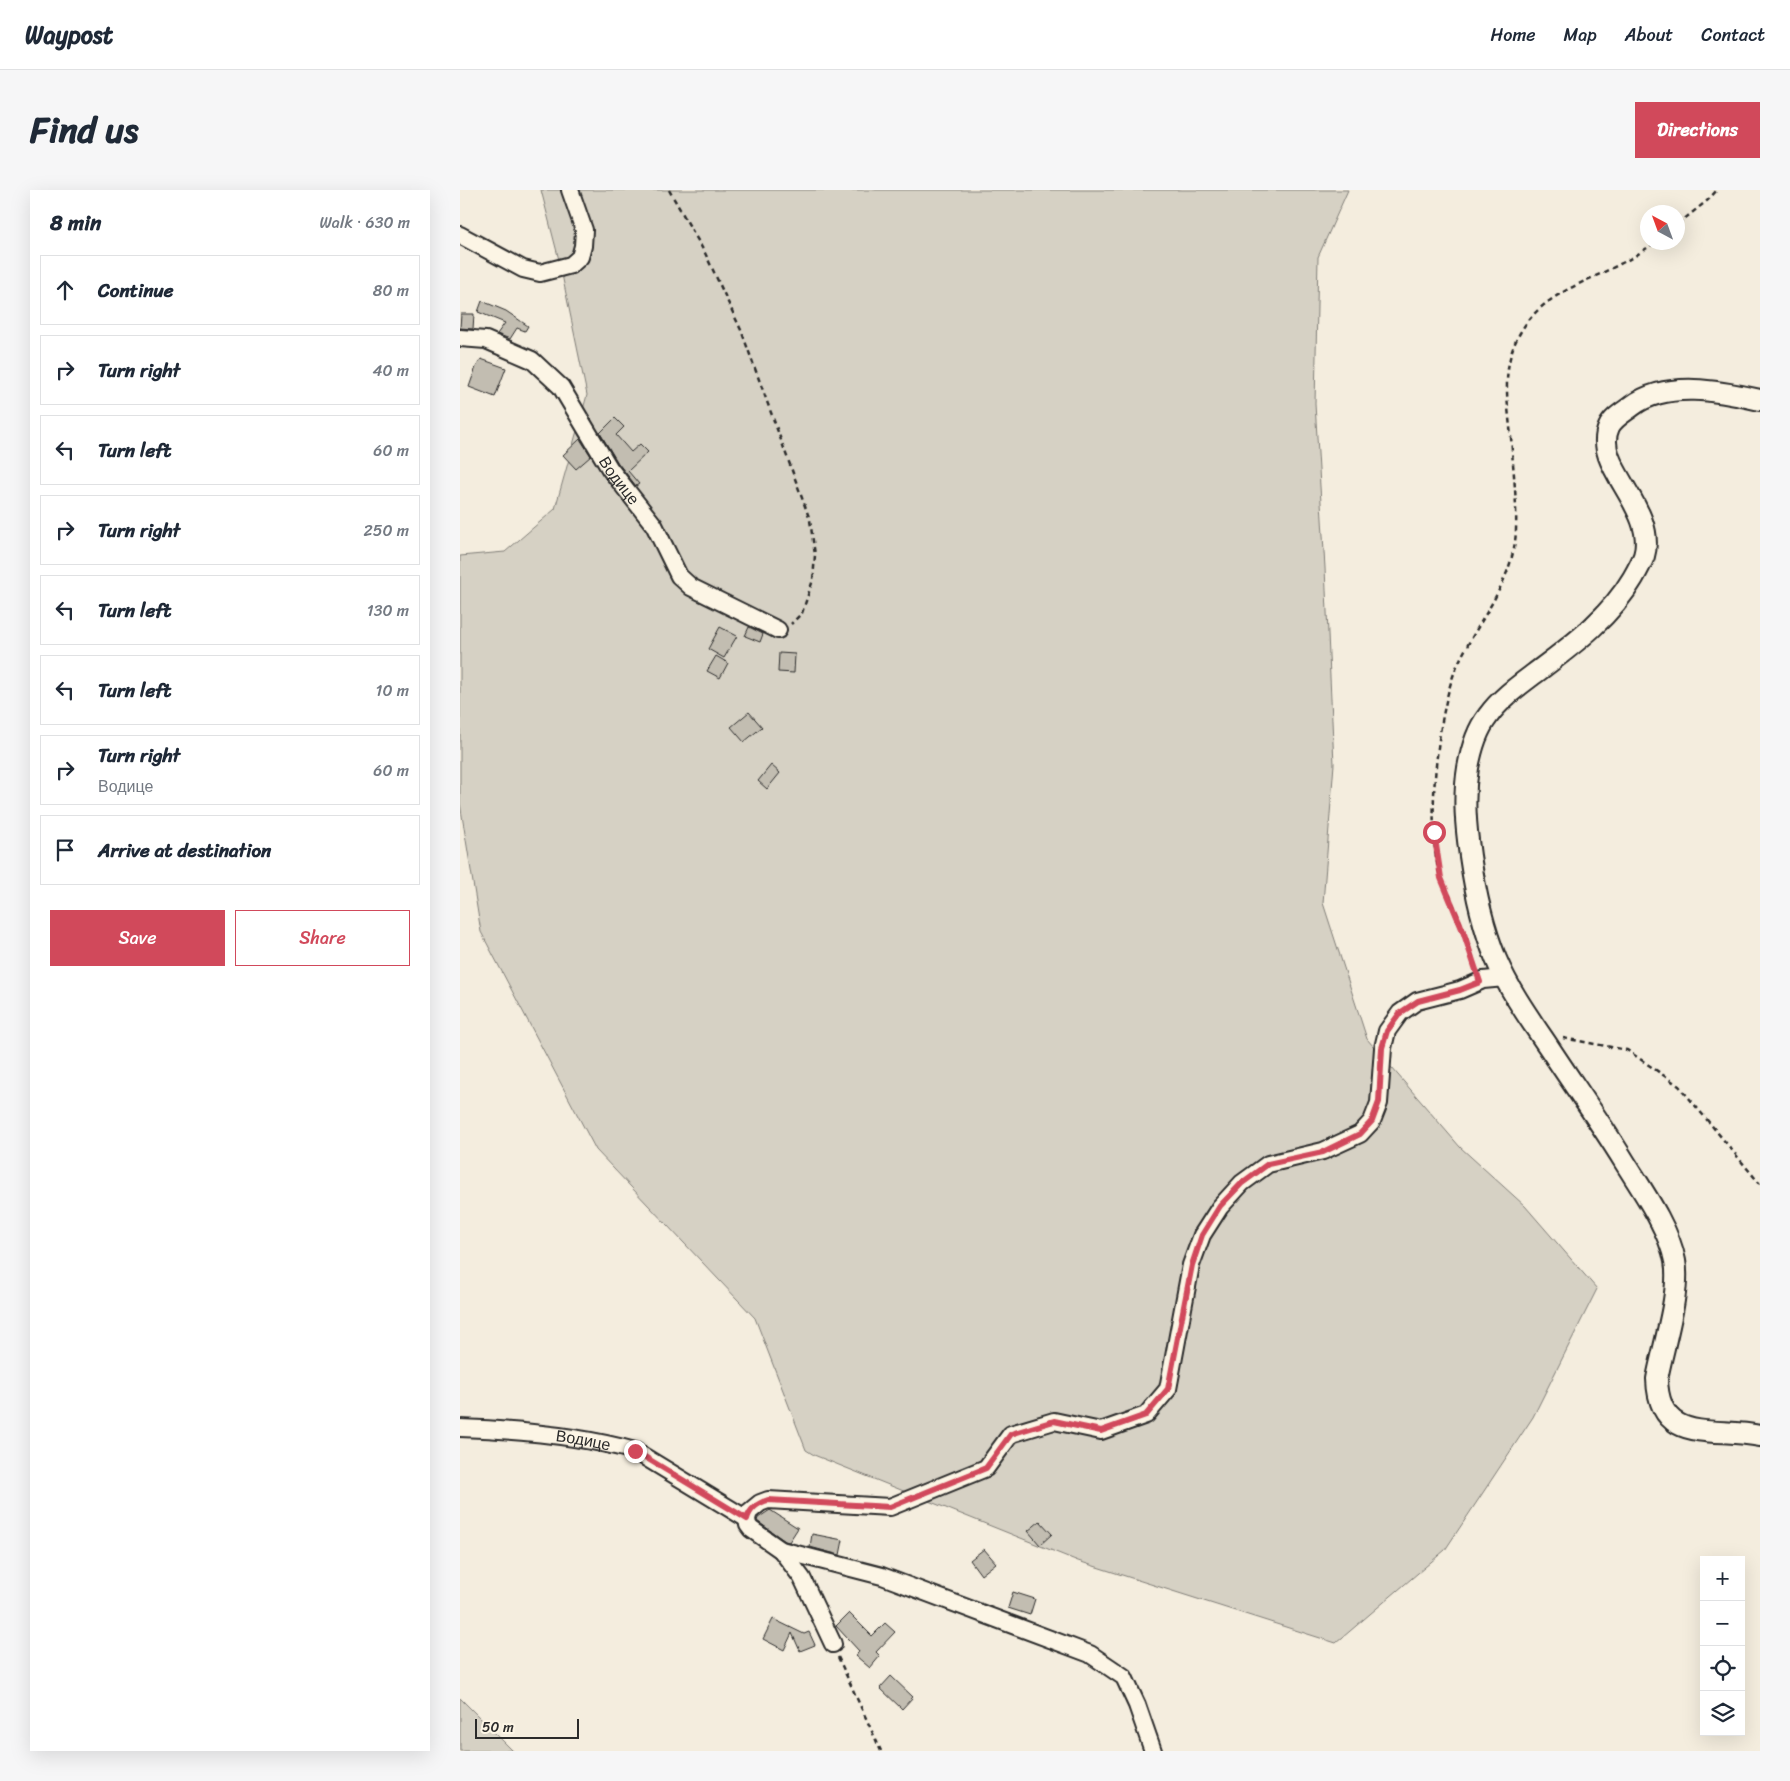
<!DOCTYPE html>
<meta charset="utf-8">
<style>
:root{--surface:#fff;--page:#f6f6f7;--text:#1f2937;--muted:#747a83;--line:#e0e1e3;--accent:#d1495b}
body{margin:0;font-family:Sriracha,sans-serif;background:var(--page);color:var(--text)}
.controls{position:absolute;right:15px;bottom:15px;display:grid;overflow:hidden;border-radius:0px;box-shadow:0 5px 20px #0002}
.controls button{width:45px;height:45px;display:grid;place-items:center;padding:0;border:0;border-bottom:1px solid var(--line);background:var(--surface);color:var(--text);font:25px sans-serif}
.compass{position:absolute;left:1180px;top:15px;width:45px;height:45px;border-radius:50%;background:var(--surface);box-shadow:0 5px 20px #0002;rotate:319deg}
.scale{position:absolute;left:15px;bottom:12px;width:104px;box-sizing:border-box;padding-left:5px;border:2px solid #2b2b2b;border-top:0;font-size:14px;line-height:18px;white-space:nowrap;color:#2b2b2b;-webkit-text-stroke:4px #fcf5e5;paint-order:stroke}
.stop{position:absolute;width:15px;height:15px;margin:-11px;border:4px solid #d1495b;border-radius:50%;background:#fff}
.stop.end{background:#d1495b;border-color:#fff;box-shadow:0 1px 5px #0008}
.list{margin:0;padding:0;list-style:none}
h2{display:flex;justify-content:space-between;align-items:center;height:65px;margin:0;padding:0 20px;font-size:21px}
h2 small{font-size:16px;font-weight:400;color:var(--muted)}
.list li{display:grid;grid-template-columns:32px 1fr auto;gap:15px;align-items:center;box-sizing:border-box;height:70px;margin:0 10px 10px;padding:0 10px;border:1px solid var(--line);border-radius:0px}
.list b{display:block;font-size:19px;white-space:nowrap}
.list p{margin:0;font-size:16px;white-space:nowrap;color:var(--muted)}
.list em{font-size:16px;font-style:normal;color:var(--muted)}
.actions{display:flex;gap:10px;padding:15px 20px}
.actions a{flex:1;padding:11px 0;border:1px solid var(--accent);border-radius:0px;text-align:center;font-size:18px;color:var(--accent)}
.actions .main{background:var(--accent);color:#fff}
.icon{flex:none;width:28px;height:28px;fill:none;stroke:currentColor;stroke-width:2;stroke-linecap:round;stroke-linejoin:round}
.map{position:relative;flex:none;width:1300px;height:1561px;overflow:hidden;border-radius:0px}
header{display:flex;align-items:center;gap:30px;box-sizing:border-box;height:70px;padding:0 25px;background:var(--surface);border-bottom:1px solid var(--line)}
header strong{font-size:24px}
nav{display:flex;gap:28px;margin-inline-start:auto;font-size:18px}
.intro{display:flex;align-items:center;justify-content:space-between;box-sizing:border-box;height:120px;padding:0 30px}
h1{margin:0;font-size:35px}
.button{padding:12px 22px;border-radius:0px;background:var(--accent);color:#fff;font-size:18px;font-weight:700}
main{display:flex;gap:30px;padding:0 30px}
aside{flex:1;background:var(--surface);border-radius:0px;box-shadow:0 5px 20px #0002}
.map>svg:first-child{display:block}
.green{fill:#d6d1c4;stroke:#807e78}
.building{fill:#c2bdb1;stroke:#2b2b2b}
.lines{fill:none;stroke-linecap:round;stroke-linejoin:round}
.minor-casing{stroke:#2b2b2b;stroke-width:20}
.major-casing{stroke:#2b2b2b;stroke-width:24}
.path{stroke:#2b2b2b;stroke-width:2.5;stroke-dasharray:5 4;stroke-linecap:butt}
.minor{stroke:#fcf5e5;stroke-width:16}
.major{stroke:#fcf5e5;stroke-width:20}
.route{stroke:#d1495b;stroke-width:6}
.labels{text-anchor:middle;dominant-baseline:central;stroke-width:4.5;stroke-linejoin:round;paint-order:stroke}
.street-label{font-size:16px;fill:#2b2b2b;stroke:#fcf5e5}
</style>
<header>
<strong>Waypost</strong>
<nav><a>Home</a><a>Map</a><a>About</a><a>Contact</a></nav>
</header>
<div class="intro"><h1>Find us</h1><a class="button">Directions</a></div>
<main>
<aside>
<h2>8 min<small>Walk · 630 m</small></h2>
<ul class="list">
<li><svg class="icon" aria-label="ahead" viewBox="0 0 24 24"><path d="M12 20V5M6 11l6-6 6 6"/></svg><div><b>Continue</b></div><em>80 m</em></li>
<li><svg class="icon" aria-label="right" viewBox="0 0 24 24"><path d="M7 20v-9h11M14 6l5 5-5 5"/></svg><div><b>Turn right</b></div><em>40 m</em></li>
<li><svg class="icon" aria-label="left" viewBox="0 0 24 24"><path d="M17 20v-9H6M10 6l-5 5 5 5"/></svg><div><b>Turn left</b></div><em>60 m</em></li>
<li><svg class="icon" aria-label="right" viewBox="0 0 24 24"><path d="M7 20v-9h11M14 6l5 5-5 5"/></svg><div><b>Turn right</b></div><em>250 m</em></li>
<li><svg class="icon" aria-label="left" viewBox="0 0 24 24"><path d="M17 20v-9H6M10 6l-5 5 5 5"/></svg><div><b>Turn left</b></div><em>130 m</em></li>
<li><svg class="icon" aria-label="left" viewBox="0 0 24 24"><path d="M17 20v-9H6M10 6l-5 5 5 5"/></svg><div><b>Turn left</b></div><em>10 m</em></li>
<li><svg class="icon" aria-label="right" viewBox="0 0 24 24"><path d="M7 20v-9h11M14 6l5 5-5 5"/></svg><div><b>Turn right</b><p>Водице</p></div><em>60 m</em></li>
<li><svg class="icon" aria-label="arrive" viewBox="0 0 24 24"><path d="M6 21V4h12l-3 4 3 4H6"/></svg><div><b>Arrive at destination</b></div></li>
</ul>
<div class="actions"><a class="main">Save</a><a>Share</a></div>
</aside>
<div class="map">
<svg width="1300" height="1561" viewBox="0 0 1300 1561">
<rect width="100%" height="100%" fill="#f4edde"/>
<filter id="ink" filterUnits="userSpaceOnUse"><feTurbulence type="fractalNoise" baseFrequency=".02" numOctaves="2"/><feDisplacementMap in="SourceGraphic" scale="10" xChannelSelector="R" yChannelSelector="G"/><feConvolveMatrix kernelMatrix="1 2 1 2 8 2 1 2 1" color-interpolation-filters="sRGB"/></filter>
<g filter="url(#ink)">
<path class="green" d="M 81,0 L 888,0 L 858,67 L 855,214 L 865,378 L 874,574 L 863,713 L 907,849 L 1000,957 L 1065,1016 L 1137,1099 L 1073,1227 L 985,1360 L 876,1453 L 618,1371 L 354,1265 L 346,1260 L 295,1128 L 136,960 L 21,742 L 0,613 L 0,366 L 45,362 L 95,319 L 127,205 L 99,70 Z
M 0,1508 L 53,1561 L 0,1561 Z"/>
<path class="building" d="M 22,111 L 46,121 L 68,136 L 65,141 L 57,138 L 50,149 L 37,144 L 45,133 L 18,122 Z
M 1,124 L 14,124 L 13,139 L 0,138 Z
M 21,169 L 46,178 L 35,207 L 9,197 L 16,177 Z
M 155,228 L 164,237 L 156,245 L 171,262 L 180,254 L 188,262 L 168,281 L 179,294 L 176,296 L 158,273 L 140,243 Z
M 120,249 L 131,266 L 116,279 L 103,265 Z
M 260,437 L 277,446 L 264,468 L 248,459 Z
M 289,437 L 303,444 L 300,452 L 285,446 Z
M 319,463 L 335,464 L 334,483 L 318,482 Z
M 256,466 L 268,473 L 260,488 L 247,481 Z
M 289,522 L 302,537 L 284,552 L 271,537 Z
M 311,575 L 320,583 L 307,599 L 298,591 Z
M 310,1320 L 338,1338 L 329,1352 L 325,1351 L 297,1331 L 298,1328 Z
M 580,1331 L 592,1344 L 580,1355 L 568,1341 Z
M 352,1344 L 383,1350 L 380,1365 L 350,1357 Z
M 524,1359 L 536,1373 L 521,1385 L 510,1370 Z
M 553,1402 L 575,1409 L 570,1425 L 548,1418 Z
M 389,1423 L 412,1446 L 425,1433 L 435,1442 L 416,1462 L 420,1466 L 410,1478 L 396,1466 L 399,1461 L 376,1436 Z
M 313,1429 L 344,1444 L 349,1442 L 355,1455 L 340,1461 L 332,1443 L 324,1460 L 303,1449 Z
M 431,1486 L 453,1507 L 442,1519 L 420,1498 Z"/>
<g class="lines">
<g class="minor-casing">
<g id="minor">
<path d="M 0,45 L 63,79 L 80,83 L 111,75 L 120,67 L 123,56 L 124,40 L 110,0"/>
<path id="s1" d="M 0,148 L 26,150 L 72,170 L 101,197 L 150,279 L 194,335 L 219,386 L 231,397 L 318,440"/>
<path id="s2" d="M 0,1238 C 58,1240 119,1245 175,1261 L 287,1329"/>
<path d="M 321,1360 L 342,1388 L 373,1454"/>
<path d="M 693,1561 L 677,1515 L 664,1487 L 630,1464 L 422,1386 L 321,1360 L 291,1339 L 288,1335 L 287,1329 L 289,1322 L 300,1313 L 308,1310 L 430,1317 L 526,1278 L 551,1244 L 594,1231 L 641,1241 L 686,1225 L 708,1199 L 731,1075 L 742,1045 L 760,1017 L 782,993 L 808,974 L 863,961 L 900,944 L 912,931 L 919,913 L 923,858 L 927,841 L 940,823 L 957,811 L 1000,800 L 1023,790 L 1045,788"/>
</g>
</g>
<g class="major-casing">
<path id="major" d="M 1300,210 C 1260,201 1207,190 1172,216 C 1164,222 1153,228 1149,237 C 1131,275 1198,318 1184,366 C 1181,374 1177,381 1173,388 C 1149,429 1111,456 1074,484 C 1058,496 1040,509 1028,526 C 1017,540 1011,561 1008,578 C 1003,608 1006,637 1010,666 C 1015,701 1023,737 1036,769 C 1049,800 1069,828 1088,856 C 1113,894 1140,932 1164,971 C 1182,1000 1209,1038 1215,1071 C 1221,1102 1203,1156 1197,1189 C 1199,1256 1253,1236 1300,1246"/>
</g>
<path class="path" d="M 209,0 L 245,63 L 281,140 L 350,330 L 355,365 L 353,390 L 342,423 L 331,434
M 1218,34 L 1248,10 L 1257,0
M 1015,777 C 1009,756 1002,735 993,715 C 990,706 985,697 981,688 C 965,641 977,521 997,476 C 1018,430 1054,392 1056,340 C 1057,314 1054,287 1052,261 C 1050,220 1038,181 1060,143 C 1082,104 1123,94 1160,74 C 1173,68 1184,60 1196,52
M 1103,848 L 1167,860 L 1219,896 L 1300,994
M 378,1467 L 421,1561"/>
<use href="#minor" class="minor"/>
<use href="#major" class="major"/>
</g>
</g>
<g class="lines" filter="url(#ink)">
<path class="route" d="M 175,1261 L 287,1329 C 290,1318 298,1313 308,1310 L 430,1317 L 526,1278 L 551,1244 L 594,1231 L 641,1241 L 686,1225 L 708,1199 L 732,1075 L 742,1045 L 760,1016 L 782,993 L 808,974 L 863,962 L 900,944 L 912,931 L 919,912 L 922,858 L 927,841 L 940,823 L 958,811 L 1000,800 L 1020,792 L 1003,741 L 981,688 L 974,642"/>
</g>
<g class="labels">
<g class="street-label">
<text stroke="none"><textPath href="#s1" startOffset="226">Водице</textPath></text>
<text stroke="none"><textPath href="#s2" startOffset="124">Водице</textPath></text>
</g>
</g>
</svg>
<div class="controls">
<button>+</button>
<button>−</button>
<button><svg class="icon" aria-label="locate" viewBox="0 0 24 24"><circle cx="12" cy="12" r="6"/><path d="M12 2v4M12 18v4M2 12h4M18 12h4"/></svg></button>
<button><svg class="icon" aria-label="layers" viewBox="0 0 24 24"><path d="M12 4l9 5-9 5-9-5zM3 14l9 5 9-5"/></svg></button>
</div>
<svg class="compass" viewBox="-18 -18 36 36"><path d="M0-13l5 13h-10z" fill="#e53935"/><path d="M0 13l5-13h-10z" fill="#747a83"/></svg>
<div class="scale">50 m</div>
<div class="stop" style="left:974px;top:642px"></div>
<div class="stop end" style="left:175px;top:1261px"></div>
</div>
</main>
